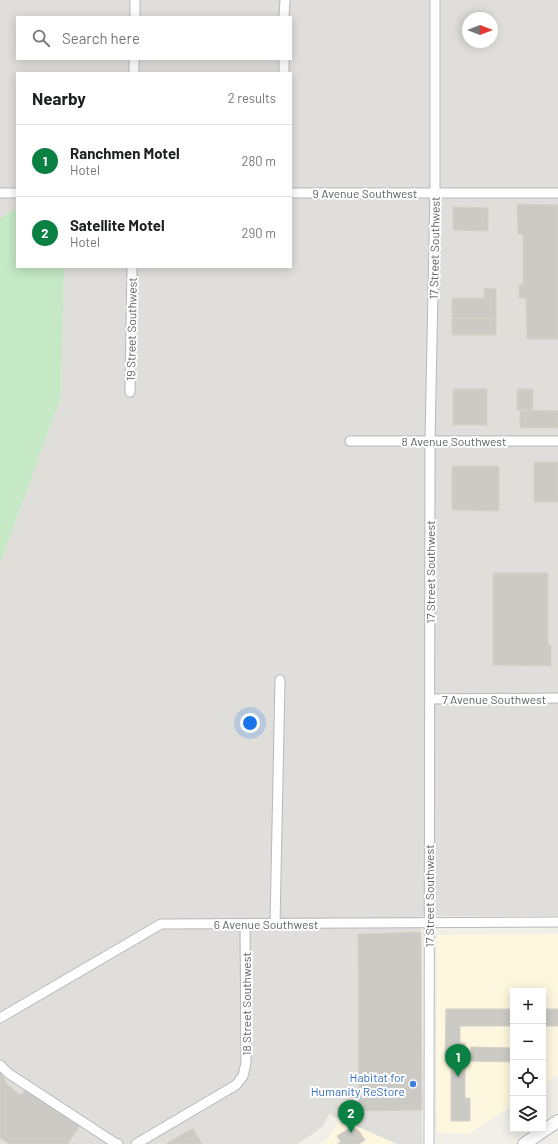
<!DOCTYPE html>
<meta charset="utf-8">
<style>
:root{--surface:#fff;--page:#f6f6f6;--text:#202124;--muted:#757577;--line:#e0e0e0;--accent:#0b8043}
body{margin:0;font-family:Barlow,sans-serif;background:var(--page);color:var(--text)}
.controls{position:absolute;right:12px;bottom:12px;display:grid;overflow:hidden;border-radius:0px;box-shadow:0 2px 10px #0003}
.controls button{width:36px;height:36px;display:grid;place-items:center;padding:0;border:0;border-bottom:1px solid var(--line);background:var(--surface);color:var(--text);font:20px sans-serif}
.compass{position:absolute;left:462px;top:12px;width:36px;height:36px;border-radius:50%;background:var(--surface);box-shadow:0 2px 10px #0003;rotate:90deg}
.you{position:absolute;left:250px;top:723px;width:14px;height:14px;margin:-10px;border:3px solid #fff;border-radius:50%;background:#1a73e8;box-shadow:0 0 0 6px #1a73e833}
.badge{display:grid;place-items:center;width:26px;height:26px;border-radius:50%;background:var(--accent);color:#fff;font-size:13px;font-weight:700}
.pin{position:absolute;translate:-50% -33px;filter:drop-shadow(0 1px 2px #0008)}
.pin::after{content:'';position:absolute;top:21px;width:14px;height:12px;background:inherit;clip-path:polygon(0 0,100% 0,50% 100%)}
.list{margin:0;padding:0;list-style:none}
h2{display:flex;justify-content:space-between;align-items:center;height:52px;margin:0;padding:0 16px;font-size:17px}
h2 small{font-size:13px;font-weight:400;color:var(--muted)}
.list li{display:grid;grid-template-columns:26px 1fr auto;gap:12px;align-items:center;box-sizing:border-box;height:72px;padding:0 16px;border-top:1px solid var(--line)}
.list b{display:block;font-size:15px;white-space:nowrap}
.list p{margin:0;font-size:13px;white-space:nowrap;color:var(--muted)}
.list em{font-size:13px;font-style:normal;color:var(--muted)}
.icon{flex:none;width:22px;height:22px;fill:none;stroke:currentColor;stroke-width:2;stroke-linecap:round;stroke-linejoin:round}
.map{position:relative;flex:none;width:558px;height:1144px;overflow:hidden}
.search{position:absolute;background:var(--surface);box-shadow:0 2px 10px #0003;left:16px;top:16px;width:276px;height:44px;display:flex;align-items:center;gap:10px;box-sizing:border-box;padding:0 14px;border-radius:0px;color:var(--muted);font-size:15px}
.panel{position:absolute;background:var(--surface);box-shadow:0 2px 10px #0003;left:16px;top:72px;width:276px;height:196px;border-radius:0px}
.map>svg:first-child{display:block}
.commercial{fill:#fef7e0}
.industrial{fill:#e0deda;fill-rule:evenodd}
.green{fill:#c5e8c5}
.building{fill:#cccac5;stroke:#d6d1c6}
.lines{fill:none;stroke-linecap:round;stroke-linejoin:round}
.street-casing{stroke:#b5b8bc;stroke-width:11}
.secondary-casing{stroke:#b6babf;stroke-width:14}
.street{stroke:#fff;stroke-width:9}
.secondary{stroke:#fff;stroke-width:12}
.shop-dot{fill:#3f7fe0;stroke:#fff;stroke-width:1.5}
.labels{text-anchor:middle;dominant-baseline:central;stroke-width:4;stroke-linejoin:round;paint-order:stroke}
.street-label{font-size:12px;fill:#5f6368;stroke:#fff}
.shop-label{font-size:12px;fill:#366cbe;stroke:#fff;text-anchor:end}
</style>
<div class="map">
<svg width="558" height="1144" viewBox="0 0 558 1144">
<rect width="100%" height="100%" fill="#f1efe8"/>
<path class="commercial" d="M 558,934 L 558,1075 L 543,1085 L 543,991 L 513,991 L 513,1105 L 468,1134 L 437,1132 L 437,935 Z
M 340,1118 L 397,1144 L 320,1144 L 328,1139 Z"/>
<path class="industrial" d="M 0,0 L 558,0 L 558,916 L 421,916 L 422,1144 L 397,1144 L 329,1114 L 324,1125 L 311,1135 L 297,1144 L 0,1144 L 0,564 L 61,396 L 64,267 L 291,267 L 291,73 L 17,73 L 17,208 L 0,218 ZM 17,17 L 291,17 L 291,59 L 17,59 ZM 468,18 L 492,18 L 492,42 L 468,42 Z"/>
<path class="green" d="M 17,208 L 17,267 L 64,267 L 61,396 L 0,564 L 0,218 Z"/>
<path class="building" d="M 517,204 L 558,205 L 558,339 L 527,339 L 526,298 L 519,298 L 519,284 L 523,284 L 523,234 L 518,234 Z
M 453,207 L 488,208 L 488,231 L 453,230 Z
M 484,288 L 496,289 L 496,318 L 452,318 L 452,298 L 484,298 Z
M 452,318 L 496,318 L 496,335 L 452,335 Z
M 453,389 L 487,389 L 487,425 L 453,425 Z
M 517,389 L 533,389 L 533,410 L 517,410 Z
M 520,410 L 558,411 L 558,428 L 520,428 Z
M 534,462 L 558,462 L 558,502 L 534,502 Z
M 452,466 L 499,466 L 499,511 L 452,510 Z
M 493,573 L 548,573 L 548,645 L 551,645 L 551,666 L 493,665 Z
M 421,932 L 422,1110 L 359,1111 L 358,934 Z
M 446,1009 L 513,1009 L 513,1026 L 460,1026 L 460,1043 L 465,1043 L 465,1098 L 470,1098 L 470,1121 L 451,1121 L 451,1056 L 445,1056 Z
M 543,1009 L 558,1009 L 558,1026 L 543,1026 Z
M 471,1047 L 513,1048 L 513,1062 L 471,1061 Z
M 0,1072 L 7,1084 L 20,1095 L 27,1089 L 81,1123 L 68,1144 L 9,1144 L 0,1138 Z
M 352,1127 L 359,1131 L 365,1140 L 359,1144 L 337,1144 L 341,1142 L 337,1136 Z
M 193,1128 L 202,1144 L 166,1144 Z"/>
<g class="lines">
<g class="street-casing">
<path id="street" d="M 135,17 L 135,0
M 284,17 L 285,0
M 134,73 L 134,59
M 284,73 L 284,59
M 0,193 L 17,193
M 291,193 L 558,193
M 130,392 L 132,267
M 350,441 L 558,441
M 430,699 L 558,698
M 275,924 L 280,680
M 0,1018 L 161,924 L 558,922
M 0,1065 L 8,1073 L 115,1143 L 118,1144
M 136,1144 L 236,1085 L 243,1076 L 246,1063 L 245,924
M 429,1144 L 430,441 L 435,192 L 435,0"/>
</g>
<g class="secondary-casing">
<path id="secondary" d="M 524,1144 L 558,1121"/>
</g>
<use href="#street" class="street"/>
<use href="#secondary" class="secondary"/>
</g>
<circle class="shop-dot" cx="413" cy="1084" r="4"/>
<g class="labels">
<g class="street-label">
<text x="365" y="193">9 Avenue Southwest</text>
<text transform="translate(434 248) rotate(-89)">17 Street Southwest</text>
<text transform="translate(131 329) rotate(-89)">19 Street Southwest</text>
<text x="454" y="441">8 Avenue Southwest</text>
<text transform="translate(430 572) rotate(-90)">17 Street Southwest</text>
<text x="494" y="699">7 Avenue Southwest</text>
<text transform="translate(429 896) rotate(-90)">17 Street Southwest</text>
<text x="266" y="924">6 Avenue Southwest</text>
<text transform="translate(246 1004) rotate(-90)">18 Street Southwest</text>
</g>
<g class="shop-label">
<text x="405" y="1077">Habitat for<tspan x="405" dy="14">Humanity ReStore</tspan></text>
</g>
</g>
</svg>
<div class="controls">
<button>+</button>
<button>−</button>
<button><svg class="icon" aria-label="locate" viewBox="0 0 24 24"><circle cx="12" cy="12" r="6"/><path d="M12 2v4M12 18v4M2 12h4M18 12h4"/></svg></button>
<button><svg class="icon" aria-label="layers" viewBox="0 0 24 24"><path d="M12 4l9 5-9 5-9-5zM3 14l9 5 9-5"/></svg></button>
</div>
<svg class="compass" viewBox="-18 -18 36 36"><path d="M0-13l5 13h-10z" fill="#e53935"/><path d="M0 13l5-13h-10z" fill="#757577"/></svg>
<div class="you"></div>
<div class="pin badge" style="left:458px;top:1077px">1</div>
<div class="pin badge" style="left:351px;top:1133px">2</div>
<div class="search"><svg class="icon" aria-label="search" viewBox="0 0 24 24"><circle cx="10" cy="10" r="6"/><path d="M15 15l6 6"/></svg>Search here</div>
<section class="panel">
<h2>Nearby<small>2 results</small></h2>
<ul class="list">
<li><span class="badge">1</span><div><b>Ranchmen Motel</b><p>Hotel</p></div><em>280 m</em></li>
<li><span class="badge">2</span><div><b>Satellite Motel</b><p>Hotel</p></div><em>290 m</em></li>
</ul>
</section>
</div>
